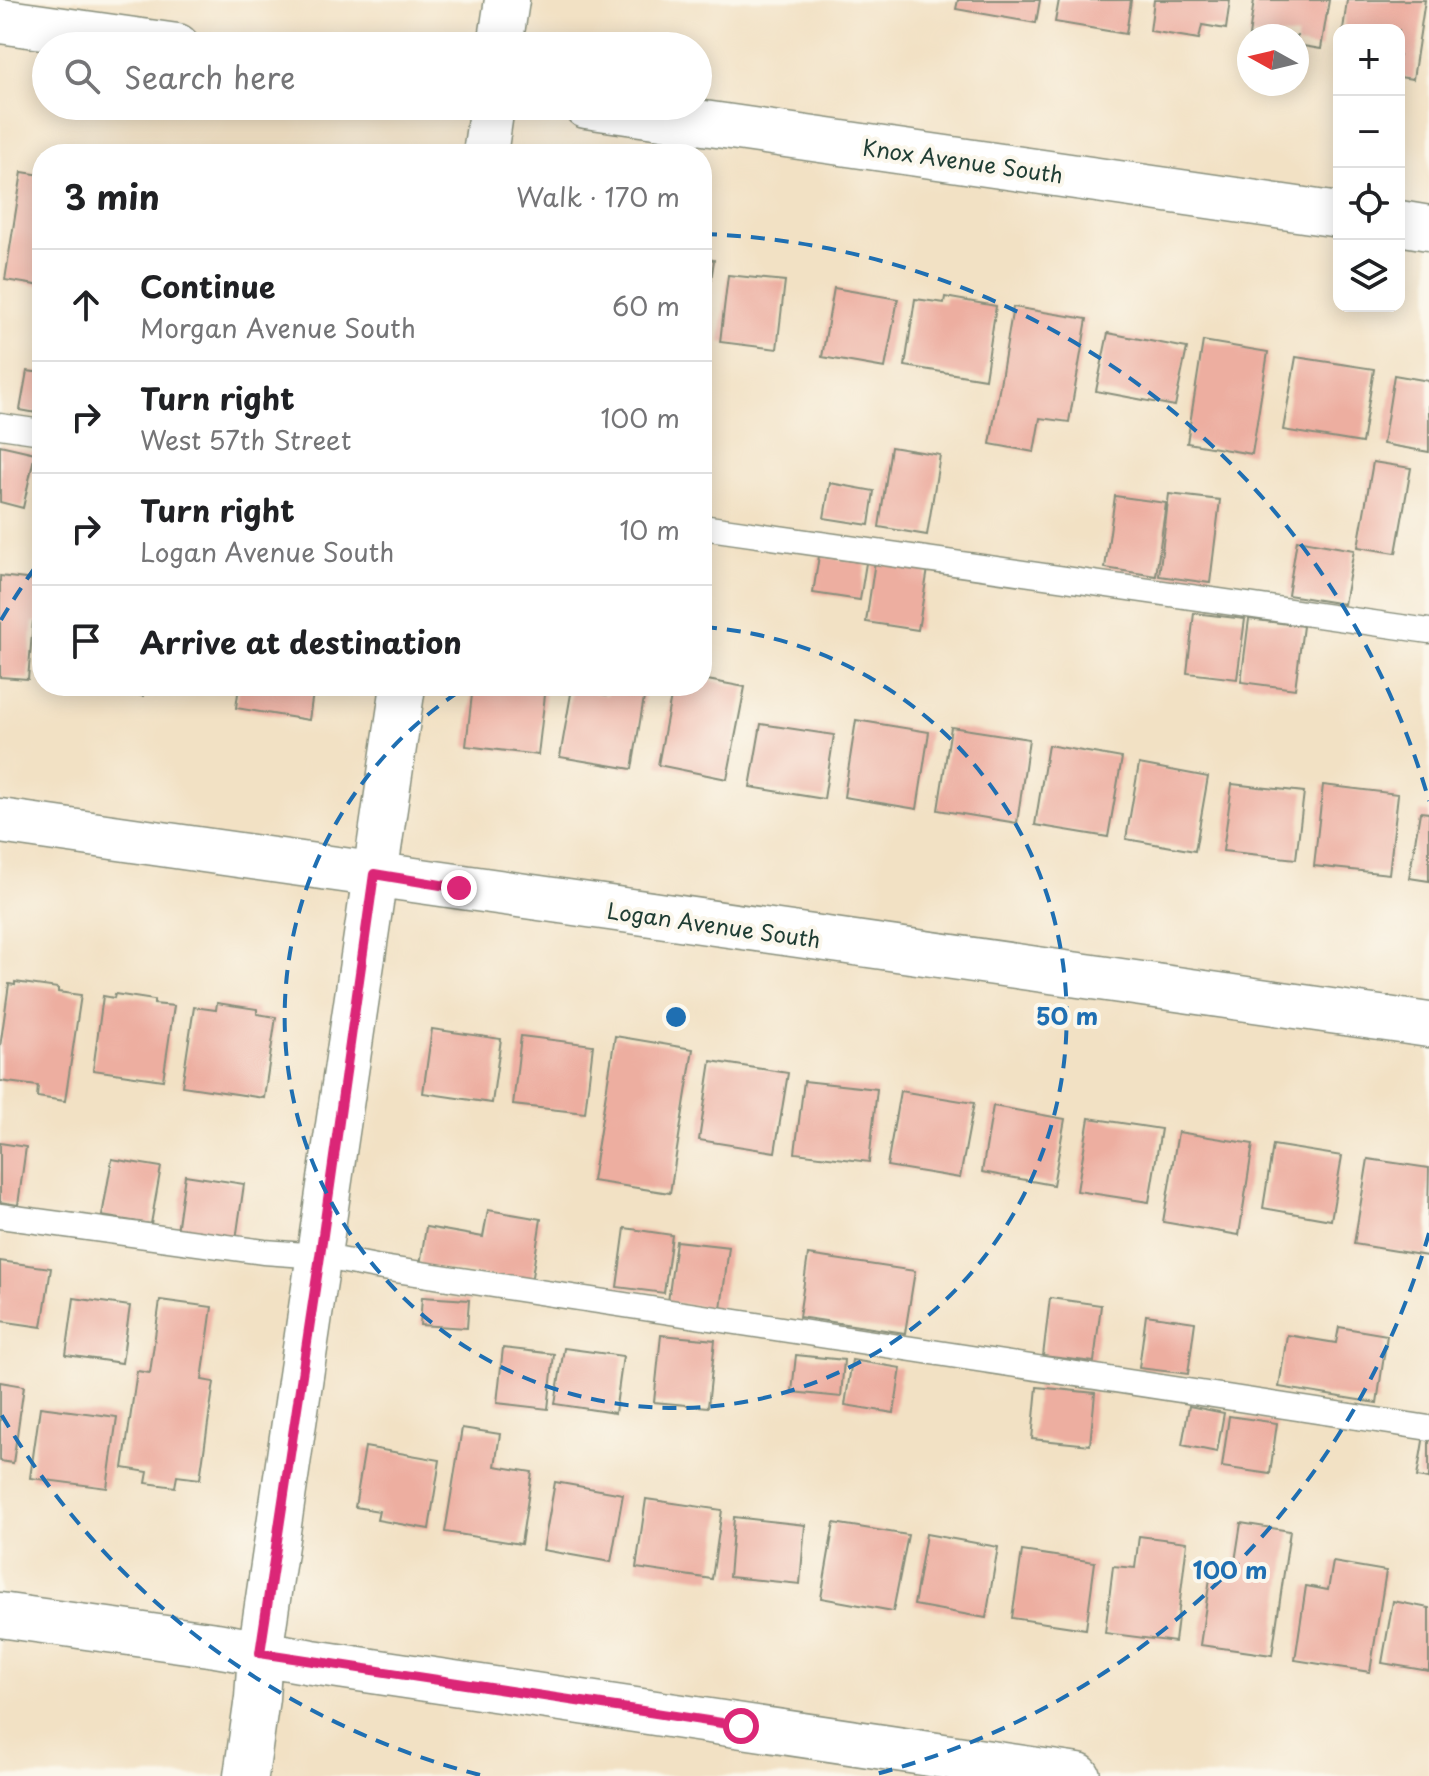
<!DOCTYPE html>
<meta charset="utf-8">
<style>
:root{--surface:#fff;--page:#f2f2f2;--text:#202124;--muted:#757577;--line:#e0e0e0}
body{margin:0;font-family:"Playpen Sans",sans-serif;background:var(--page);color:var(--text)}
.controls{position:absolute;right:24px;top:24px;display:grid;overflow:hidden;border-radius:16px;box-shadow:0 4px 20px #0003}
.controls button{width:72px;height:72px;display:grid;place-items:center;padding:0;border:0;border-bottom:2px solid var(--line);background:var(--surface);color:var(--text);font:40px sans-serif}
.compass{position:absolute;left:1237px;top:24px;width:72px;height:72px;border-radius:50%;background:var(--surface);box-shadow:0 4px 20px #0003;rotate:278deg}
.stop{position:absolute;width:24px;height:24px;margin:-18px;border:6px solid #db2777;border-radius:50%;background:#fff}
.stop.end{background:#db2777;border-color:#fff;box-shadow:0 2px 8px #0008}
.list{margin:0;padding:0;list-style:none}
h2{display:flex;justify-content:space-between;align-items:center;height:104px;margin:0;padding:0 32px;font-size:34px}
h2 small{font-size:26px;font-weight:400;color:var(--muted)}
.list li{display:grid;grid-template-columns:52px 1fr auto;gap:24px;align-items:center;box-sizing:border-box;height:112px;padding:0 32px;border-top:2px solid var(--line)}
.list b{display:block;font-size:30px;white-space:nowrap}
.list p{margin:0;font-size:26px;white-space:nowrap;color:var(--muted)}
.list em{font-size:26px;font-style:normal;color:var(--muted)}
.icon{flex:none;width:44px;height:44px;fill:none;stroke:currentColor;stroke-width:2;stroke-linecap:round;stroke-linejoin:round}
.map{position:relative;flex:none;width:1429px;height:1776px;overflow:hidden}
.search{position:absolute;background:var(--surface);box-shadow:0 4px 20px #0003;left:32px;top:32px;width:680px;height:88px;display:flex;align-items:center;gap:20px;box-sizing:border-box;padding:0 28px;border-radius:44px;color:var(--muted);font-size:30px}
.panel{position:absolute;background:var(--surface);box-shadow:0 4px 20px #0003;left:32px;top:144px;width:680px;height:552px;border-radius:32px}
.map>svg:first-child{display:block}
.building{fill:#edaea0}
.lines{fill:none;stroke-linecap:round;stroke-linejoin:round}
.service-casing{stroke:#888f7c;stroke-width:27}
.minor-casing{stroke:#888f7c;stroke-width:47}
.service{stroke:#fff;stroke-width:24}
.minor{stroke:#fff;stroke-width:44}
.route{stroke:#db2777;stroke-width:10}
.ring{fill:none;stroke:#1f6fb2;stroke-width:4;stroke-dasharray:14 10}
.labels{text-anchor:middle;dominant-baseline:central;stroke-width:8;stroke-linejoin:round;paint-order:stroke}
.street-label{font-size:22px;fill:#1f3d34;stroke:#fbf7ec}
.centre{fill:#1f6fb2;stroke:#fbf7ec;stroke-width:4}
.ring-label{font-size:24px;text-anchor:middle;font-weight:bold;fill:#1f6fb2;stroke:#fbf7ec;stroke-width:8;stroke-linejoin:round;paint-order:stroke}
</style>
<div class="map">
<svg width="1429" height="1776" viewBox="0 0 1429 1776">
<rect width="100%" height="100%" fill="#fbf7ec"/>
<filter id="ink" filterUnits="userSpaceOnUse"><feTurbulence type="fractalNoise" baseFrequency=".0125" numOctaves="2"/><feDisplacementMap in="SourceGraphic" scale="16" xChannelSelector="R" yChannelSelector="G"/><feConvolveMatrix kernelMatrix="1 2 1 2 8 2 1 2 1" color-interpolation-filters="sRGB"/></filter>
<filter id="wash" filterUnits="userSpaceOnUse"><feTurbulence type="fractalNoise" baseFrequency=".006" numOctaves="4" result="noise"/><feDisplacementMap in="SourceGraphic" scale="32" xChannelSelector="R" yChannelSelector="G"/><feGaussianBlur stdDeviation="1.8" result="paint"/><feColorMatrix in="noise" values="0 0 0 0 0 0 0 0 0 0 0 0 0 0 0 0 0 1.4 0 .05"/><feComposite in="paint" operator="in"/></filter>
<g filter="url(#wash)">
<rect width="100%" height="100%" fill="#f2e1c4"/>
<g id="blocks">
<path class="building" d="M 958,0 L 1040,0 L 1036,23 L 956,9 Z
M 1059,0 L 1131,0 L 1126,34 L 1055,22 Z
M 1154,0 L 1230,0 L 1226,29 L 1202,25 L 1199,39 L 1150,31 Z
M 1254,0 L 1329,0 L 1321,49 L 1297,45 L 1297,36 L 1249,36 Z
M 1347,0 L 1425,0 L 1413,79 L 1399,77 L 1399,30 L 1343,30 Z
M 22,172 L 42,175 L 42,286 L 5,280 Z
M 702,258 L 714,260 L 704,329 L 702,329 Z
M 728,275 L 785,281 L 777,349 L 720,342 Z
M 834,288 L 898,299 L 885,368 L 822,357 Z
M 945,297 L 996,306 L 985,379 L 905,366 L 915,299 L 944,303 Z
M 1013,307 L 1087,319 L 1069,422 L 1040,418 L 1034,452 L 990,444 Z
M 1108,333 L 1187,348 L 1175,406 L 1096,391 Z
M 1203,341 L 1268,352 L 1252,454 L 1187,443 Z
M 1296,357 L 1374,369 L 1362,443 L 1283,430 Z
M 27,371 L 42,373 L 42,414 L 20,410 Z
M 1394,375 L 1429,381 L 1429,452 L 1383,444 Z
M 0,445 L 35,453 L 23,508 L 0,502 Z
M 891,447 L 940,455 L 927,535 L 879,527 Z
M 1373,462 L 1411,468 L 1396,553 L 1358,547 Z
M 830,483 L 874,491 L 869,525 L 824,518 Z
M 1169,494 L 1220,500 L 1210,583 L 1159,576 Z
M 1115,496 L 1166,503 L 1156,576 L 1105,568 Z
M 1297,540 L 1354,550 L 1344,604 L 1288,595 Z
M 819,556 L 866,563 L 860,600 L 813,593 Z
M 875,561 L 928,569 L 918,630 L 866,622 Z
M 0,576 L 42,581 L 42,623 L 33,622 L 28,679 L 0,677 Z
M 1194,613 L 1245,619 L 1237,679 L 1187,673 Z
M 1249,619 L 1303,626 L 1295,689 L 1241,682 Z
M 702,679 L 745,687 L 727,779 L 658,765 L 673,686 L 702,686 Z
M 100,686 L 145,686 L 143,696 Z
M 239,686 L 314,686 L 309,720 L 236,708 Z
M 473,686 L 546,686 L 538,755 L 466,746 Z
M 609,686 L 646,686 L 632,769 L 560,757 L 572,688 L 607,695 Z
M 856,720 L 929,732 L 917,809 L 844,797 Z
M 761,724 L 834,735 L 824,799 L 750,787 Z
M 951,727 L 1029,739 L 1017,823 L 938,810 Z
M 1048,745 L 1122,758 L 1108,837 L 1035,825 Z
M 1139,764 L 1208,777 L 1195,851 L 1126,839 Z
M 1232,784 L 1304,792 L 1296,859 L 1223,851 Z
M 1323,785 L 1398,794 L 1389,874 L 1314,866 Z
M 1420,812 L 1429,813 L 1429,881 L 1409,878 Z
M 15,982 L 58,988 L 58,992 L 81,995 L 65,1101 L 37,1097 L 38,1086 L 0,1081 L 0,1047 L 9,984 L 15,985 Z
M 115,994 L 154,1000 L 154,1004 L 174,1006 L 163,1080 L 93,1070 L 103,996 L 114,998 Z
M 217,1003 L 257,1009 L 257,1014 L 276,1017 L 264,1098 L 182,1086 L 194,1007 L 216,1010 Z
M 432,1029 L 501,1039 L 492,1103 L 423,1093 Z
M 521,1036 L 593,1045 L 585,1113 L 513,1105 Z
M 615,1036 L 693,1049 L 670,1193 L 592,1181 Z
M 711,1061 L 788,1073 L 775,1152 L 699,1140 Z
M 804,1081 L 877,1089 L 869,1162 L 795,1153 Z
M 900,1091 L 974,1103 L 960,1178 L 887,1166 Z
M 993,1106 L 1065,1119 L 1053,1185 L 982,1172 Z
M 1089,1118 L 1161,1129 L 1149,1202 L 1077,1191 Z
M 1178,1132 L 1253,1144 L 1239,1235 L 1163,1222 Z
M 0,1143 L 26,1147 L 18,1205 L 0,1202 Z
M 1273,1145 L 1342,1156 L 1331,1220 L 1263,1208 Z
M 112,1159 L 161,1167 L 151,1224 L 102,1216 Z
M 1368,1159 L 1429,1168 L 1427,1256 L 1354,1244 Z
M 185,1175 L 244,1184 L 236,1240 L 177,1232 Z
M 488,1210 L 541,1219 L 531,1283 L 420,1265 L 426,1227 L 483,1237 Z
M 625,1228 L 672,1235 L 664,1293 L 617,1287 Z
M 676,1241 L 729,1247 L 721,1309 L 668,1302 Z
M 808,1255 L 915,1271 L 905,1333 L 799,1317 Z
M 0,1261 L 51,1268 L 42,1327 L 0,1321 Z
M 422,1297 L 469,1300 L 467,1328 L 420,1325 Z
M 74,1298 L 130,1306 L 122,1363 L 66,1355 Z
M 1050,1298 L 1101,1305 L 1094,1362 L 1043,1356 Z
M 160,1300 L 212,1307 L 202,1380 L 214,1382 L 200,1479 L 177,1476 L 175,1487 L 146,1483 L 148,1472 L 123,1468 L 137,1371 L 150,1373 Z
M 1146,1315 L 1195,1322 L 1188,1374 L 1139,1368 Z
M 1339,1327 L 1387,1335 L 1377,1403 L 1279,1387 L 1287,1335 L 1336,1343 Z
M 661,1335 L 715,1340 L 708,1407 L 654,1402 Z
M 503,1348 L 554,1354 L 548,1409 L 497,1403 Z
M 564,1348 L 623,1356 L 615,1413 L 555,1404 Z
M 796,1355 L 844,1360 L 841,1397 L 792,1392 Z
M 852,1360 L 901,1368 L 894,1413 L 845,1405 Z
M 0,1382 L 24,1386 L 13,1463 L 0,1461 Z
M 1037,1387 L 1095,1393 L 1090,1445 L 1032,1439 Z
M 1189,1406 L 1224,1413 L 1217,1452 L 1182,1445 Z
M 40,1407 L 117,1417 L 107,1488 L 30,1478 Z
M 1229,1416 L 1277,1423 L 1270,1474 L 1222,1467 Z
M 462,1428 L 500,1434 L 495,1466 L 532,1472 L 521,1544 L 445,1532 Z
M 1424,1435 L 1429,1436 L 1429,1479 L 1417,1477 Z
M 365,1447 L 440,1460 L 429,1529 L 377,1520 L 379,1511 L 355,1507 Z
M 555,1482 L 623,1494 L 611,1562 L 543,1550 Z
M 646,1499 L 722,1510 L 712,1579 L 636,1568 Z
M 734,1517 L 805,1525 L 800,1584 L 729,1577 Z
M 834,1523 L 908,1535 L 893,1611 L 821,1598 Z
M 1241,1523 L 1290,1531 L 1272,1655 L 1200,1645 L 1212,1565 L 1234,1568 Z
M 926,1534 L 998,1547 L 986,1618 L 914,1605 Z
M 1139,1536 L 1187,1542 L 1175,1642 L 1105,1633 L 1113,1566 L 1135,1568 Z
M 1022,1551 L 1095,1562 L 1086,1629 L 1012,1618 Z
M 1333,1562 L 1386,1571 L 1370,1672 L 1295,1660 L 1306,1586 L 1328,1590 Z
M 1393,1601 L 1429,1608 L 1429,1671 L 1382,1663 Z"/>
</g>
</g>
<g filter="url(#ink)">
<use href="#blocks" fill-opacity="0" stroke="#888f7c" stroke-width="2"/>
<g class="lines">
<g class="service-casing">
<path id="service" d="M 0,426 L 42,432
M 702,527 L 1429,631
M 0,1216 L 264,1252 L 320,1256 L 376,1267 L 1429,1428"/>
</g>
<g class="minor-casing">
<path id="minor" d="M 0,21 L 177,46
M 500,46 L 507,0
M 586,106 L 1339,215
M 485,154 L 492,106
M 1399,223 L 1429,228
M 0,821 L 1429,1025
M 0,1615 L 216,1645 L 312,1662 L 1078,1776
M 246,1776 L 257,1698 L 260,1653 L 403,686"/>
</g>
<use href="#service" class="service"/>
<use href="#minor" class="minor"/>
</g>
</g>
<g class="lines" filter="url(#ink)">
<path class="route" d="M 459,888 L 374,874 L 320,1256 L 260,1653 L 741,1726"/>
</g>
<g class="ring">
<path d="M703 627A391 391 0 1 1 466 687"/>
<path d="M1429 1233A783 783 0 0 1 872 1775M480 1775A783 783 0 0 1 1 1414M1 620A783 783 0 0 1 39 562M703 234A783 783 0 0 1 1429 801"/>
</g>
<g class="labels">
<g class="street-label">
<text transform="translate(963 160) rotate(8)">Knox Avenue South</text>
<text transform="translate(714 924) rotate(8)">Logan Avenue South</text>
</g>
</g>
<circle cx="676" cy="1017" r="12" class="centre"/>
<g class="ring-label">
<text x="1067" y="1025">50 m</text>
<text x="1230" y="1579">100 m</text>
</g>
</svg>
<div class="controls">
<button>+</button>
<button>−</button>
<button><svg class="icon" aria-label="locate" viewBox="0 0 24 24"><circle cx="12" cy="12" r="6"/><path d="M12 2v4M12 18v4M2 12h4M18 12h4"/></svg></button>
<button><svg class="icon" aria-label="layers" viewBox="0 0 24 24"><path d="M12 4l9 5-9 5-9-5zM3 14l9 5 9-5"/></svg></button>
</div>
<svg class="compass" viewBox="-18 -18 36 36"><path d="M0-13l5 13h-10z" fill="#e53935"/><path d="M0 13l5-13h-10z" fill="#757577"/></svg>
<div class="stop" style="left:741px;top:1726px"></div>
<div class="stop end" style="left:459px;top:888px"></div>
<div class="search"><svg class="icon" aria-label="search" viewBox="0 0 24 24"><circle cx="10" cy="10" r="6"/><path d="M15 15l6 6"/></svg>Search here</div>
<section class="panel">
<h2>3 min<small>Walk · 170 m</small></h2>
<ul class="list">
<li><svg class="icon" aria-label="ahead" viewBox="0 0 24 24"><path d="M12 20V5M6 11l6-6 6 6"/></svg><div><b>Continue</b><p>Morgan Avenue South</p></div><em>60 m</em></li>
<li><svg class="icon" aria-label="right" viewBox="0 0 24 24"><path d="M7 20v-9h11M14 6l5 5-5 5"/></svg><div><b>Turn right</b><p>West 57th Street</p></div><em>100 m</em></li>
<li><svg class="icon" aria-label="right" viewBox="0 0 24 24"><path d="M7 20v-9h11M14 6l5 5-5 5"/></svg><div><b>Turn right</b><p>Logan Avenue South</p></div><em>10 m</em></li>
<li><svg class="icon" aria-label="arrive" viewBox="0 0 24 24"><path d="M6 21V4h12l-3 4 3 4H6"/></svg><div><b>Arrive at destination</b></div></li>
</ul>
</section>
</div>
